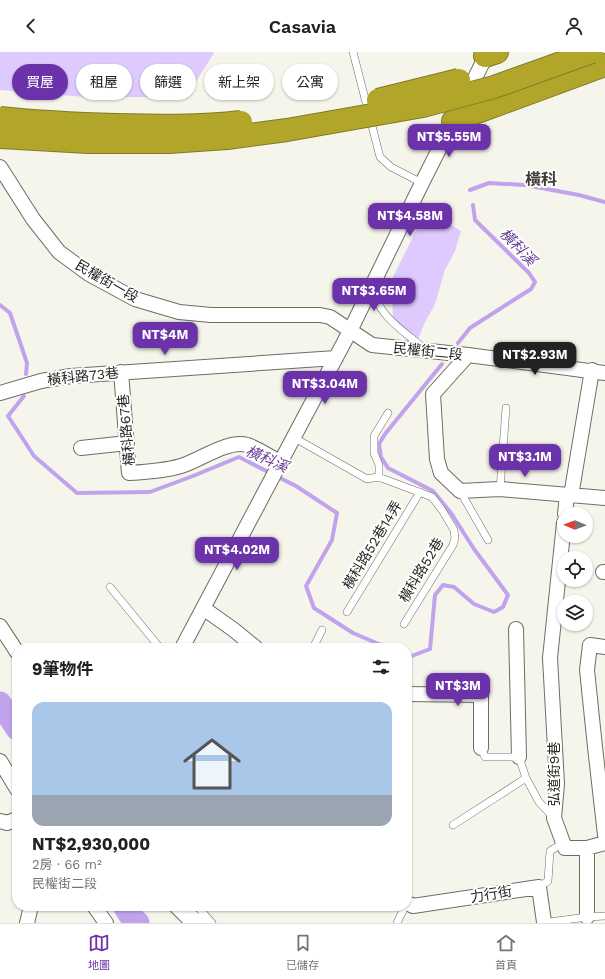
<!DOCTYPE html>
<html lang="zh-TW">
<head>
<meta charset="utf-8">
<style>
	body { margin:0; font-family:"Work Sans","Noto Sans TC",sans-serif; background:#f2f2f2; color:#202124; height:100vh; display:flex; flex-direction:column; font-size:15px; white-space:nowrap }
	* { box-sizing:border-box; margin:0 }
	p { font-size:13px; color:#757577 }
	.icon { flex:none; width:22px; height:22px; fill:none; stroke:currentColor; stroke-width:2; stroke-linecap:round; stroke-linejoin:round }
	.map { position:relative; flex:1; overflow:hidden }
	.sheet { position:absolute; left:12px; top:591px; width:400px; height:268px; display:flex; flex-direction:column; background:#fff; border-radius:16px; box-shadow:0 1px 3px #0004 }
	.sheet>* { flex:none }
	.hud { position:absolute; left:12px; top:12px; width:400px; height:36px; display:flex; gap:8px }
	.needle { width:26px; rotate:271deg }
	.buttons { position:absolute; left:557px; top:455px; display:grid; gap:8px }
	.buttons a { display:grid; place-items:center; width:36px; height:36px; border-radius:50%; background:#fff; box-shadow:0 1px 3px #0004; font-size:20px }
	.price { position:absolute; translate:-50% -34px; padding:0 9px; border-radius:8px; background:#6c32a9; color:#fff; font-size:13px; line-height:26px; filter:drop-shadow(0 1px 2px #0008) }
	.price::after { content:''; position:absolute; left:50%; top:24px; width:12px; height:9px; margin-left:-6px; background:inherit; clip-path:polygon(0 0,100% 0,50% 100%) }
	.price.on { background:#222; color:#fff }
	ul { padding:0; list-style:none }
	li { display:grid; align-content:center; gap:8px; height:212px; padding:0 20px }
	li span { display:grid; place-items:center; height:124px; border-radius:12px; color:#555 }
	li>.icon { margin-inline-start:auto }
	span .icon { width:72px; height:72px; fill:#fffc; stroke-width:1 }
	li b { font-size:17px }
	h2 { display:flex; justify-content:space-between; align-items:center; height:48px; padding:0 20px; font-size:17px }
	.pill { padding:0 14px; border-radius:18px; background:#fff; box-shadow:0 1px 3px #0004; font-size:14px; line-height:36px }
	.pill.on { background:#6c32a9; color:#fff }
	header { display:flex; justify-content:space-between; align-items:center; height:52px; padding:0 20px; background:#fff; font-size:18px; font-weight:600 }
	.tab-bar { display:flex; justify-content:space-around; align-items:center; height:56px; border-top:1px solid #e0e0e0; background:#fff; font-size:11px; color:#757577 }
	.tab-bar a { display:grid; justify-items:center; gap:2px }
	.tab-bar .on { color:#6c32a9 }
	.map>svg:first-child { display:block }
</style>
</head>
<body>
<header><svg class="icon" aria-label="back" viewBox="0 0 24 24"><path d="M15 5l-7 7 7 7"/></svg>Casavia<svg class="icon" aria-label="person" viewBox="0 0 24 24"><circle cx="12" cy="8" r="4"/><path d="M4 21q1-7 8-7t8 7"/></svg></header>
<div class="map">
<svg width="605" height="871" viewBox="0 0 605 871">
	<rect width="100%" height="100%" fill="#f6f5eb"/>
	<path fill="#decaff" d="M 0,0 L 212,0 L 214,1 L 186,45 L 85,45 L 0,38 Z
		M 427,157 L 461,179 L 455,199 L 445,218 L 435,252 L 424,272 L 418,288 L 395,269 L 393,265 L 391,232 L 394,223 Z"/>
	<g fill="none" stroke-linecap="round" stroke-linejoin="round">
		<path stroke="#c1a3ed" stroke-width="4" d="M 470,138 L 489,131 L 525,133 L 579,143 L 605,150
			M 0,253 L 10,261 L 27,311 L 26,322
			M 458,291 L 470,276 L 531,237 L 535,230 L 529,221 L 475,168 L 473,153
			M 24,344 L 8,364 L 34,404 L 77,441 L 150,440 L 193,424 L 239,405 L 296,434 L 337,461 L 332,488 L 306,534 L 314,556 L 353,581 L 388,596
			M 407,604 L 409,605 L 430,597 L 435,543 L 443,533 L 454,535 L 474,552 L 494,560 L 503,555 L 508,543 L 474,497 L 451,461 L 433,439 L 388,416 L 381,405 L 379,392 L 385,382 L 442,312"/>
		<path stroke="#c1a3ed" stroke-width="23" d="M 0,651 L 17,677
			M 124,854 L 129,862 L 138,871"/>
		<g stroke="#6e6d65" stroke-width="8">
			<path id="lane" d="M 353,0 L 380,105 L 391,115 L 422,131
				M 374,234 C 374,262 405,280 425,297
				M 293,385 L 367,427 L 377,425 L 384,427 L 432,445 L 442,458 L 454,478 L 455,486 L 453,493 L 404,572
				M 379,426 L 379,413 L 374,401 L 374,384 L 388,361
				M 500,437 L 506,356
				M 460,439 L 488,488
				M 110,535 L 160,596
				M 347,560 L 420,440
				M 313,596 L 322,578
				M 481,696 L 485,705 L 519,705 L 526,726 L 539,750 L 554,766
				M 453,773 L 526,726
				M 539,835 L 548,829 L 550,799 L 563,791
				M 197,854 L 212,871
				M 191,860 L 205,871
				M 397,871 L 405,854
				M 542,871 L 587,865 L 605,864"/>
		</g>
		<g stroke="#6e6d65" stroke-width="16">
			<path id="street" d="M 0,115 L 33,167 L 59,200 L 89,222 L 135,247 L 179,260 L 211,263 L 320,263 L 330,265 L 372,293 L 468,303 L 605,321
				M 468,303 L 433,342 L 437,407 L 441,421 L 460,439 L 500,437 L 605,446
				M 121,320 L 129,421 C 146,420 164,419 181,414 C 198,409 229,387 247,393 C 257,396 270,405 280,410
				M 0,341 L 41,329 L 71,324 L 336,306
				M 81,396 L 127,391
				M 571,444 L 592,318
				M 565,462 L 567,443
				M 564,471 L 550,606 L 557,732 L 554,766 L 565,796 L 587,796 L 605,791
				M 603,520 L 605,520
				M 203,556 L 234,578 L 256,596
				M 0,574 L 17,600
				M 516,577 L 519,705
				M 605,595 L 590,593 L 587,618 L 595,695 L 605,783
				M 182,596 L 350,279 L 422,131 L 488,0
				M 407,642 L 481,643 L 481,696
				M 0,709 L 17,737
				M 0,769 L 7,771 L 17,767
				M 587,796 L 587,865
				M 407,851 L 413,854 L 539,835 L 544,870
				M 94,854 L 106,871
				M 176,854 L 193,871
				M 27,871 L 31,854"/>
		</g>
		<g stroke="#817a28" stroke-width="24">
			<path id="highway" d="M 485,4 L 497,0
				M 453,69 L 605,13"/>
		</g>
		<use href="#lane" stroke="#fff" stroke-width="7"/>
		<use href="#street" stroke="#fff" stroke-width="14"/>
		<use href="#highway" stroke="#b1a62a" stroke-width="22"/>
		<g stroke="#817a28" stroke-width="24" stroke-linecap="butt">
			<path id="highway-bridge" d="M 378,48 L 459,28
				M 0,66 C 38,70 77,72 116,73 C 157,74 200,75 241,70
				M 0,85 L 88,90 L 169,90 L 227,86 L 287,78 L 423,54 L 494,35 L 592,0"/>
		</g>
		<use href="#highway-bridge" stroke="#b1a62a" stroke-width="22"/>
	</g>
	<g text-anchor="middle" stroke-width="4" stroke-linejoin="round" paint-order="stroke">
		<g font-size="14" fill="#272723" stroke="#fff">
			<text transform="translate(107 229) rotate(30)" y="5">民權街一段</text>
			<text transform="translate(428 299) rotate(6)" y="5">民權街二段</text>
			<text transform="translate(83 324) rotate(-6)" y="5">橫科路73巷</text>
			<text transform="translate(126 378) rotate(-95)" y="5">橫科路67巷</text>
			<text transform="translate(372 493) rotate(-59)" y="5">橫科路52巷14弄</text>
			<text transform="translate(421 518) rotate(-59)" y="5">橫科路52巷</text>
			<text transform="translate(554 722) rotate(-90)" y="5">弘道街9巷</text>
			<text transform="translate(491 842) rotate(-9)" y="5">力行街</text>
		</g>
		<g font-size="15" font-style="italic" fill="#653e94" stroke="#fff">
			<text transform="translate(518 195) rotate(46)" y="5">橫科溪</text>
			<text transform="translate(267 407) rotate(24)" y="5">橫科溪</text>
		</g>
		<g font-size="16" font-weight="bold" fill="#3d3c35" stroke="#fff">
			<text x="541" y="133">橫科</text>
		</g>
	</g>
</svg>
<div class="buttons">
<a><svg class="needle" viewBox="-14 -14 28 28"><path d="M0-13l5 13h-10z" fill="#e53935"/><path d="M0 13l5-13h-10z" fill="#757577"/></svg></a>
<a><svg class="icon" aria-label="locate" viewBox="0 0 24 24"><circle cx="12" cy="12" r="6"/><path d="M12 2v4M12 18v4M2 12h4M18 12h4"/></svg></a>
<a><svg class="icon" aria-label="layers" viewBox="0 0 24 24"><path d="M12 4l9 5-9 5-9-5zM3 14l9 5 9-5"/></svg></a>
</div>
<b class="price" style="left:449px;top:106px">NT$5.55M</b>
<b class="price" style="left:410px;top:185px">NT$4.58M</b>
<b class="price" style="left:374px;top:260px">NT$3.65M</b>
<b class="price" style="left:165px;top:304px">NT$4M</b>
<b class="price on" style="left:535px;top:324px">NT$2.93M</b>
<b class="price" style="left:325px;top:353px">NT$3.04M</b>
<b class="price" style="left:525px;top:426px">NT$3.1M</b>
<b class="price" style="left:237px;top:519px">NT$4.02M</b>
<b class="price" style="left:458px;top:655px">NT$3M</b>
<div class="hud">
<a class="pill on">買屋</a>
<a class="pill">租屋</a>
<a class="pill">篩選</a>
<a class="pill">新上架</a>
<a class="pill">公寓</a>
</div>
<section class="sheet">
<h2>9筆物件<svg class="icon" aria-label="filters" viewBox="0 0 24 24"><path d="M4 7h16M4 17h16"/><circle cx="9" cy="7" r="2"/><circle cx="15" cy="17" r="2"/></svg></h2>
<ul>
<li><span style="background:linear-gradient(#a9c7e8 75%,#9aa5b1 0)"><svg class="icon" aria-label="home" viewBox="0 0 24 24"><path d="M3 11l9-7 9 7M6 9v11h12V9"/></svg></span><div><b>NT$2,930,000</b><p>2房 · 66 m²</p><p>民權街二段</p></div></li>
</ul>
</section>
</div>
<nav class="tab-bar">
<a class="on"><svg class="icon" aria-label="map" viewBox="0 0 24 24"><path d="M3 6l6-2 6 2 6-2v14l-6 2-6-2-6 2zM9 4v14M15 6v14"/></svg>地圖</a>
<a><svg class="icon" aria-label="saved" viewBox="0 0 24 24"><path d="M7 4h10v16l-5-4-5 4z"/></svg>已儲存</a>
<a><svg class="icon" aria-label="home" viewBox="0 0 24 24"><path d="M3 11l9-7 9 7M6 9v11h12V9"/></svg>首頁</a>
</nav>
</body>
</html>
